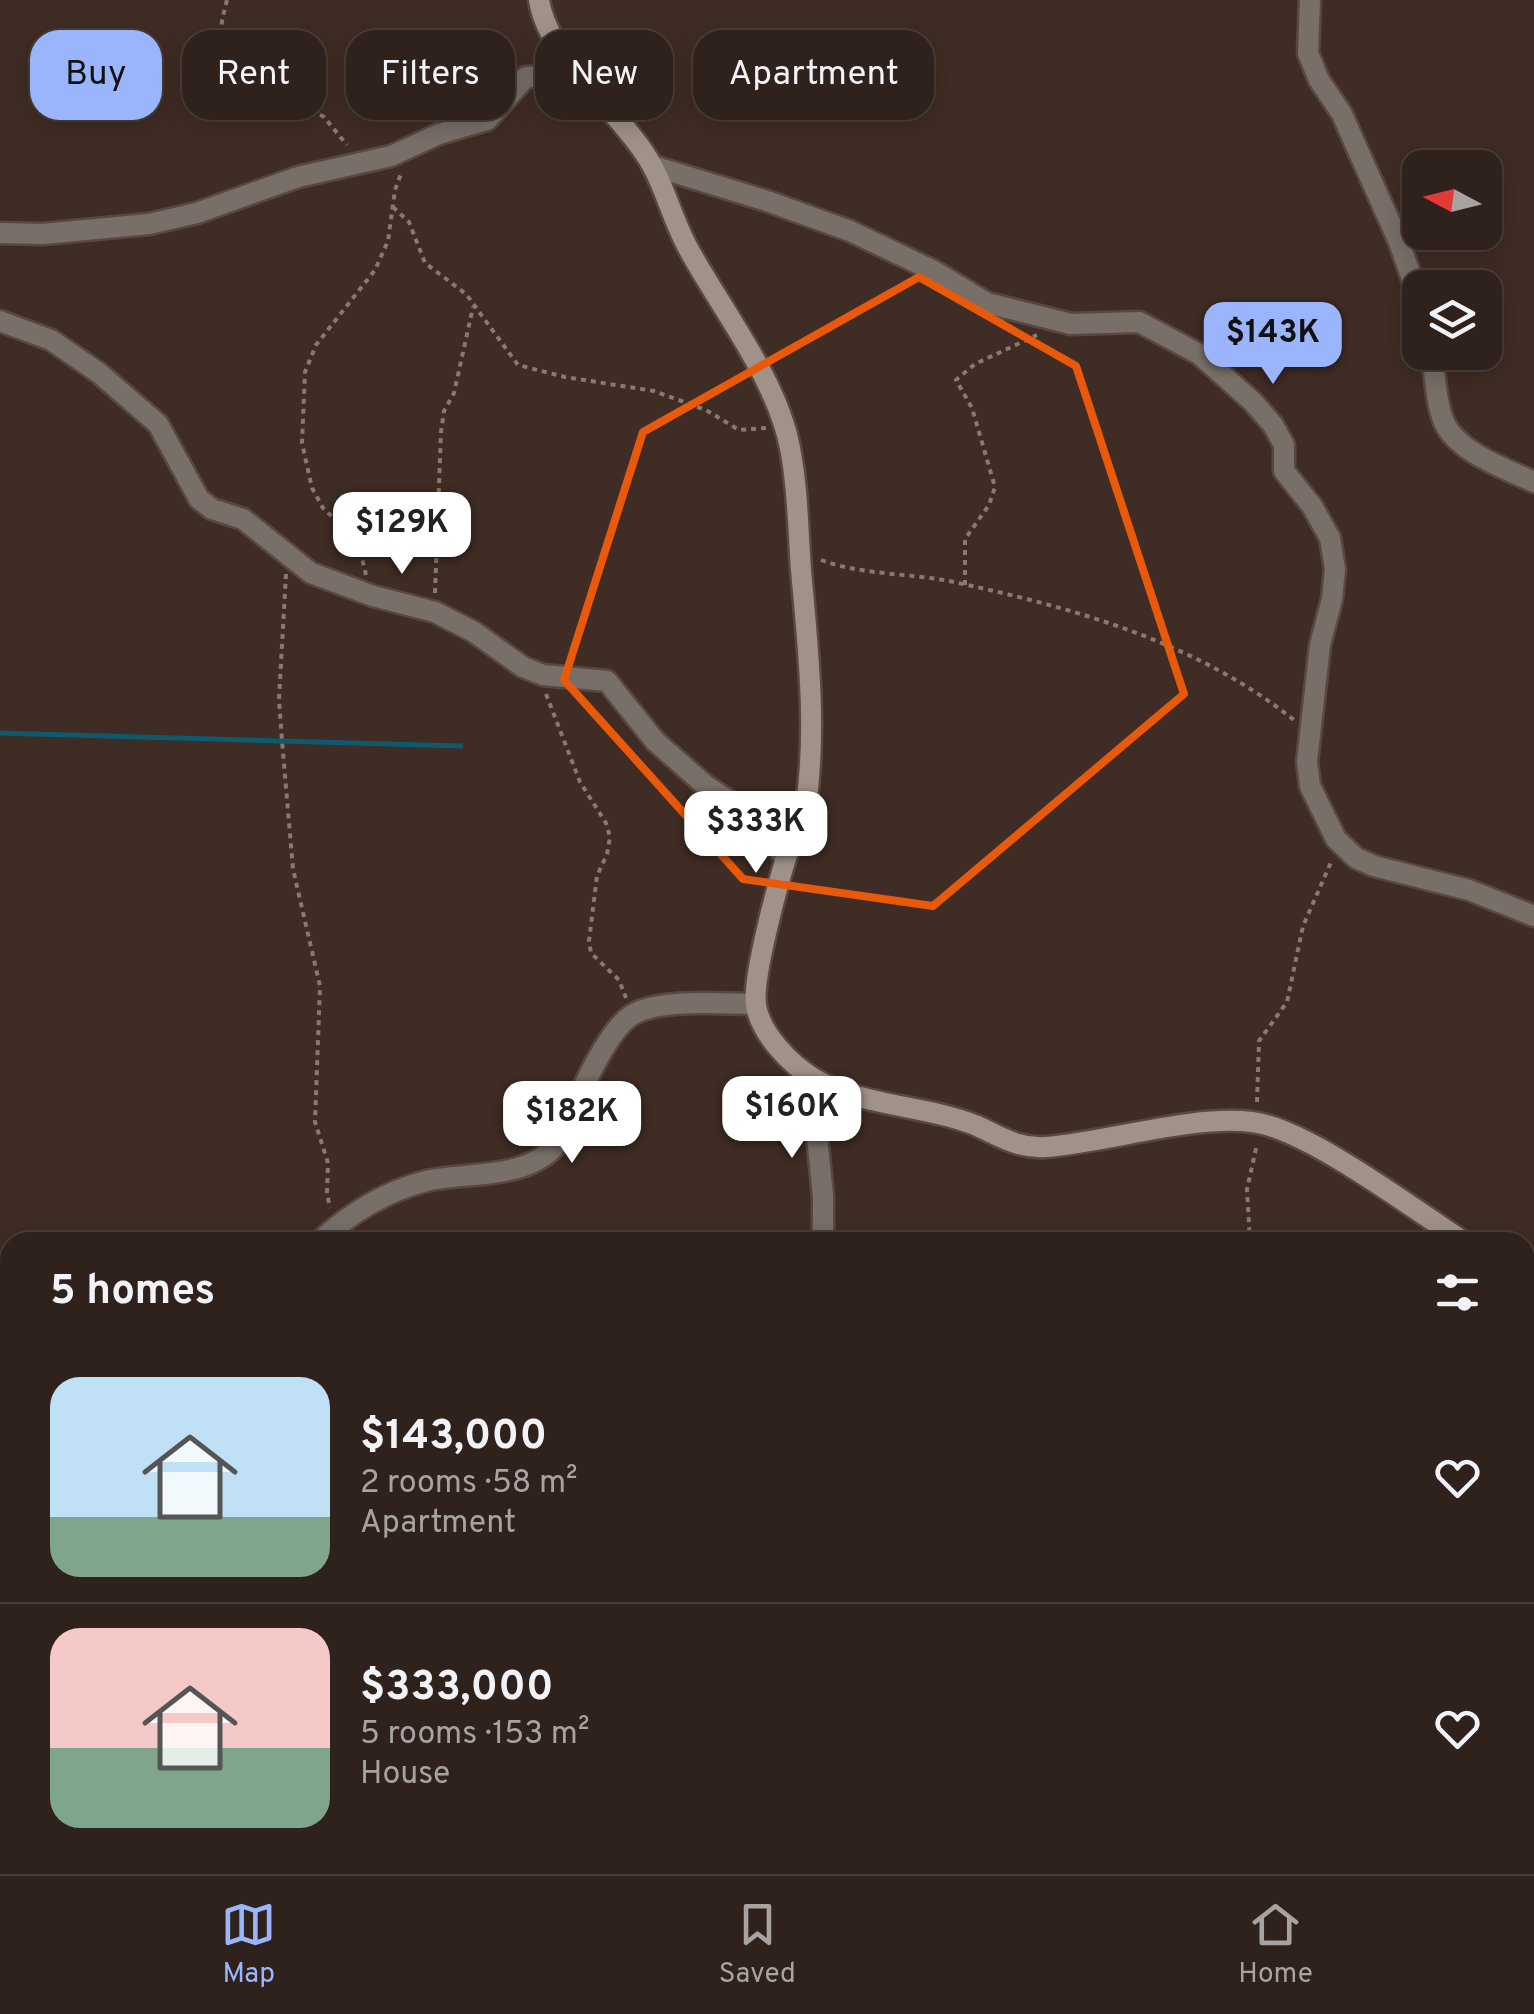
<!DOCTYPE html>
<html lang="en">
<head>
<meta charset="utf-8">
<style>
	body { margin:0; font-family:Overpass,sans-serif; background:#3b2e28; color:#f1f3f6; height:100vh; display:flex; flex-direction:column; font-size:38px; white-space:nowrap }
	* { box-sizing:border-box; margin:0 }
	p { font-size:32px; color:#a7a3a3 }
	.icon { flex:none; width:55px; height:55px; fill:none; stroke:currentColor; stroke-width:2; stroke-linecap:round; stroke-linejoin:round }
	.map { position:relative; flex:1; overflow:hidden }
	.sheet { position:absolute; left:0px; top:1232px; width:1535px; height:642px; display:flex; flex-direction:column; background:#2f211b; border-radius:30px 30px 0 0; box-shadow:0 5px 25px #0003,0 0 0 2px #4a3e3a }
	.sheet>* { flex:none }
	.top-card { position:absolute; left:30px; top:30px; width:1000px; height:90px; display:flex; gap:20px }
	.needle { width:65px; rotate:277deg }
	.tools { position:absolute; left:1402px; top:150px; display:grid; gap:20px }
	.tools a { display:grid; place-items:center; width:100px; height:100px; border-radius:20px; background:#2f211b; box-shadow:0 5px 25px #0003,0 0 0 2px #4a3e3a; font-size:50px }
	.price { position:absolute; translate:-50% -85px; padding:0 22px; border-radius:20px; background:#fff; color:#222; font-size:32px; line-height:65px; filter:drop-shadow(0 2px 5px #0008) }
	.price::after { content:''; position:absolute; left:50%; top:60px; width:30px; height:22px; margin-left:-15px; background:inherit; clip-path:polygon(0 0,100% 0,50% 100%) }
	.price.active { background:#9bb5fd; color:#111 }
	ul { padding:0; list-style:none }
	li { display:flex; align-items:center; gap:30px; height:250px; padding:0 50px }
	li+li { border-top:2px solid #4a3e3a }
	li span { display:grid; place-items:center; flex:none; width:280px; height:200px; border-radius:30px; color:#555 }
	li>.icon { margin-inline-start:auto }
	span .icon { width:120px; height:120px; fill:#fffc; stroke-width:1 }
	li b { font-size:42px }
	h2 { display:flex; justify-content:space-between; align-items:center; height:120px; padding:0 50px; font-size:42px }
	.pill { padding:0 35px; border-radius:30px; background:#2f211b; box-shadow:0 5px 25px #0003,0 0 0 2px #4a3e3a; font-size:35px; line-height:90px }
	.pill.active { background:#9bb5fd; color:#111 }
	.tabs { display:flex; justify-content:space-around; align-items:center; height:140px; border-top:2px solid #4a3e3a; background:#2f211b; font-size:28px; color:#a7a3a3 }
	.tabs a { display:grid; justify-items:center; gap:5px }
	.tabs .active { color:#9bb5fd }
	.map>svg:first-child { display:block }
</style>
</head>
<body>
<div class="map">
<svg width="1534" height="1874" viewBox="0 0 1534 1874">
	<rect width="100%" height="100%" fill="#3f2c24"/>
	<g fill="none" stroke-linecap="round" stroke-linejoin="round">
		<path stroke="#0d5a6d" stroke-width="5" d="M 0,733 L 461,746"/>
		<g stroke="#5a4840" stroke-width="25">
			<path id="street" d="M 1310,0 L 1308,53 L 1319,80 L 1342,114 L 1356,146 L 1399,242 L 1420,302
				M 653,166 L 767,201 L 850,231 L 934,271 L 987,303 L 1071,324 L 1139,322 L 1199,354 L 1253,402 L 1273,425 L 1284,445 L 1284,471 L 1312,506 L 1330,538 L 1335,569 L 1332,599 L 1320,645 L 1307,762 L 1310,786 L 1336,839 L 1356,858 L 1374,866 L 1469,890 L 1534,916
				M 0,233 L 43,234 L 149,224 L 197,213 L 298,177 L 391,156 L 439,134 L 487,120 L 526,77 L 559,76 L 585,82
				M 0,321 L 51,340 L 99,373 L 158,424 L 199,499 L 212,509 L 243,519 L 311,573 L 373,596 L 435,612 L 474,632 L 523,667 L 543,675 L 607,681 L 655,741 L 705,785 L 737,806 L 761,828 L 786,859
				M 1431,352 C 1436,375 1435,401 1444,422 C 1457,452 1506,469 1534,482
				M 811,1077 L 823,1196 L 823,1242
				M 319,1242 C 350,1213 384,1192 426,1181 C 469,1171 527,1181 558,1143 C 573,1111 603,1033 632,1015 C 659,998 723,1004 756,1004
				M 0,1438 L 10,1435
				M 1525,1456 L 1534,1454
				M 0,1521 L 10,1524
				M 1525,1688 L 1534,1690
				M 520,1874 L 522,1865"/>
		</g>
		<g stroke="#5a4840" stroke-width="25">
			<path id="secondary" d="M 539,0 C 548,57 614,106 645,154 C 664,182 671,217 688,248 C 721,309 777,379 790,448 C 798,488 798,530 801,570 C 808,647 817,728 806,805 C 803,824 792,841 786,858 C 777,887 752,979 756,1005 C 760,1033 790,1064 813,1078 C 858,1106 925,1105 975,1125 C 1000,1136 1018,1149 1046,1147 C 1109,1142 1191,1115 1252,1122 C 1306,1128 1415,1210 1464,1242
				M 1525,1289 L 1534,1296"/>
		</g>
		<path stroke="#897971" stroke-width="4" stroke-dasharray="5 5" stroke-linecap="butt" d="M 227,0 C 221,24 215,44 231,65 L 324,117 L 347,145
			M 393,207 L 409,222 L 425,263 L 466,294 L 518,365 L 565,377 L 654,391 L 706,410 L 739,430 L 766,428
			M 821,560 C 861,575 908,573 949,581 C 1071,607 1195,641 1294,720
			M 286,574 L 279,699 L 282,741 L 293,869 L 320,986 L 315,1122 L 328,1163 L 327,1193 L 330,1208
			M 366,575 L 362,558 L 350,534 L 323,508 L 312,488 L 302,443 L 305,372 L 316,345 L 375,270 L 388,241 L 395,190 L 402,171
			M 965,585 L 965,539 L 989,505 L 995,487 L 972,408 L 956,380 L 975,364 L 1037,335
			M 435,593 L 441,432 L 444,411 L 454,393 L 473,307
			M 546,694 L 580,782 L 606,823 L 610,837 L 607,854 L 597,876 L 589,941 L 591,953 L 619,980 L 626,998
			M 1257,1102 L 1259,1041 L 1287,1002 L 1303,926 L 1332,860
			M 1250,1242 L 1247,1189 L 1257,1144
			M 0,1400 L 10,1416
			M 0,1728 L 10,1732
			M 361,1865 L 365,1874
			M 132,1874 L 140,1865
			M 847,1874 L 851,1865
			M 1146,1874 L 1147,1865
			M 1419,1874 L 1421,1865"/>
		<use href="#street" stroke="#786f69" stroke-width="20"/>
		<use href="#secondary" stroke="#a09288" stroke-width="20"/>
	</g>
	<path fill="none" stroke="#e8590c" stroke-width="8" stroke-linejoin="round" d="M 919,277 L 1076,366 L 1184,694 L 933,906 L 743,879 L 564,680 L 643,432 Z"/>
</svg>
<div class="tools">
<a><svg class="needle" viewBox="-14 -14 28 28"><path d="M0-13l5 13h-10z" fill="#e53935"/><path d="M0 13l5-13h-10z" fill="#a7a3a3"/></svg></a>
<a><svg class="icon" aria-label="layers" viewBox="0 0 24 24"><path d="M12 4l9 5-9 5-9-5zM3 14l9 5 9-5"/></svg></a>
</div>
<b class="price active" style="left:1273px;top:387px">$143K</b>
<b class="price" style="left:402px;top:577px">$129K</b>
<b class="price" style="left:756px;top:876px">$333K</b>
<b class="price" style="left:792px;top:1161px">$160K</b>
<b class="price" style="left:572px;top:1166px">$182K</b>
<div class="top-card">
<a class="pill active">Buy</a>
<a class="pill">Rent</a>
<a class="pill">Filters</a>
<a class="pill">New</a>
<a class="pill">Apartment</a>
</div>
<section class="sheet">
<h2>5 homes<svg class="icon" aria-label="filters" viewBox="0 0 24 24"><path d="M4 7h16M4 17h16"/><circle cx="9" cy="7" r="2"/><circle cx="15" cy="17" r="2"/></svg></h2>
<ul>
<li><span style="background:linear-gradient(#bfe0f5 70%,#7fa58c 0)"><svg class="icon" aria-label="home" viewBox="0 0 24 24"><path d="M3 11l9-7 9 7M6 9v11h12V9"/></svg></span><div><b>$143,000</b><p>2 rooms · 58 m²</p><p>Apartment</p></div><svg class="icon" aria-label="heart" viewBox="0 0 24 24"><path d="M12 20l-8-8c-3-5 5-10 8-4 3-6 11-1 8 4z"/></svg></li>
<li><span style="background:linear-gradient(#f6c9c9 60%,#7fa58c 0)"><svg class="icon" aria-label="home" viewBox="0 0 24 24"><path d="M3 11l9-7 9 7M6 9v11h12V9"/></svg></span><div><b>$333,000</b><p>5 rooms · 153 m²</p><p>House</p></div><svg class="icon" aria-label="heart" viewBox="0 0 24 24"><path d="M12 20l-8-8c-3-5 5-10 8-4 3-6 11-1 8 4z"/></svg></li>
</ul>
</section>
</div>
<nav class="tabs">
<a class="active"><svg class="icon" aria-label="map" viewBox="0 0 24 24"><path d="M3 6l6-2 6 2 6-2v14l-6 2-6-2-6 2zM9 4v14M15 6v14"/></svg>Map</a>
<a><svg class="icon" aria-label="saved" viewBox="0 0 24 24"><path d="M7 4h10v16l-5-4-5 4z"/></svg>Saved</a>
<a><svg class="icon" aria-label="home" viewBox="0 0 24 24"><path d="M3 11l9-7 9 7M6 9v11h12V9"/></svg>Home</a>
</nav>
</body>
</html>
